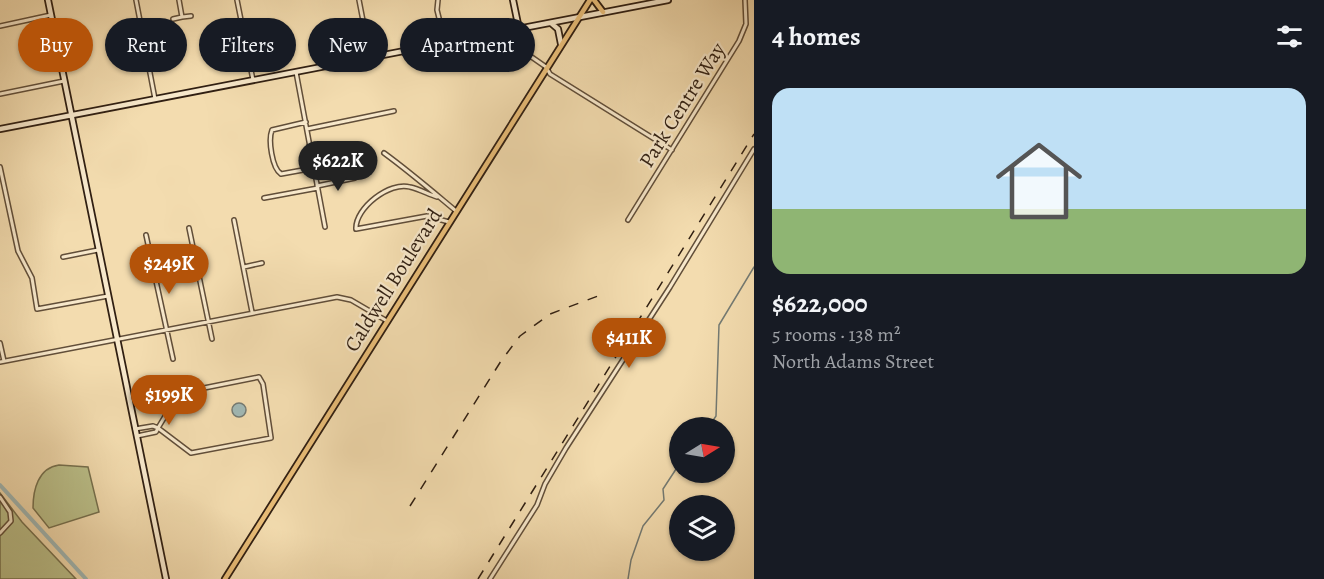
<!DOCTYPE html>
<html lang="en">
<head>
<meta charset="utf-8">
<style>
	body { margin:0; font-family:Alegreya,serif; background:#242831; color:#f1f3f6; height:100vh; display:flex; flex-direction:column; font-size:22px; white-space:nowrap }
	* { box-sizing:border-box; margin:0 }
	p { font-size:20px; color:#9ea1a6 }
	.icon { flex:none; width:33px; height:33px; fill:none; stroke:currentColor; stroke-width:2; stroke-linecap:round; stroke-linejoin:round }
	.map { position:relative; flex:1; overflow:hidden }
	.panel { display:flex; flex-direction:column; background:#171b24; width:570px }
	.panel>* { flex:none }
	.top-card { position:absolute; left:18px; top:18px; width:570px; height:54px; display:flex; gap:12px }
	.needle { width:39px; rotate:79deg }
	.fabs { position:absolute; left:669px; top:417px; display:grid; gap:12px }
	.fabs a { display:grid; place-items:center; width:66px; height:66px; border-radius:50%; background:#171b24; box-shadow:0 2px 4px #0004; font-size:30px }
	.price { position:absolute; translate:-50% -51px; padding:0 14px; border-radius:21px; background:#b45309; color:#fff; font-size:20px; line-height:39px; filter:drop-shadow(0 2px 3px #0008) }
	.price::after { content:''; position:absolute; left:50%; top:36px; width:18px; height:14px; margin-left:-9px; background:inherit; clip-path:polygon(0 0,100% 0,50% 100%) }
	.price.active { background:#222; color:#fff }
	ul { padding:0; list-style:none }
	li { display:grid; align-content:center; gap:12px; height:318px; padding:0 18px }
	li+li { border-top:2px solid #363941 }
	li span { display:grid; place-items:center; height:186px; border-radius:18px; color:#555 }
	li>.icon { margin-inline-start:auto }
	span .icon { width:108px; height:108px; fill:#fffc; stroke-width:1 }
	li b { font-size:26px }
	h2 { display:flex; justify-content:space-between; align-items:center; height:72px; padding:0 18px; font-size:26px }
	.pill { padding:0 21px; border-radius:27px; background:#171b24; box-shadow:0 2px 4px #0004; font-size:21px; line-height:54px }
	.pill.active { background:#b45309; color:#fff }
	main { display:flex; flex:1; min-height:0 }
	.map>svg:first-child { display:block }
</style>
</head>
<body>
<main>
<div class="map">
<svg width="754" height="579" viewBox="0 0 754 579">
	<rect width="100%" height="100%" fill="#f3dcaf"/>
	<filter id="stains"><feTurbulence type="fractalNoise" baseFrequency=".00333" numOctaves="4"/><feColorMatrix values="0 0 0 0 .2 0 0 0 0 .09 0 0 0 0 .02 0 0 0 .5 -.17"/></filter>
	<radialGradient id="worn" r=".72"><stop offset=".6" stop-color="#630" stop-opacity="0"/><stop offset="1" stop-color="#630" stop-opacity=".3"/></radialGradient>
	<path fill="#bbc08a" stroke="#76704e" stroke-width="1.5" d="M 59,465 L 88,467 L 99,512 L 49,528 L 33,508 C 33,490 38,468 59,465 Z
		M 0,493 L 22,522 L 76,579 L 0,579 Z"/>
	<path fill="#a1b9b6" stroke="#747b74" stroke-width="1.5" d="M232 410a7 7 0 1 1 14 0a7 7 0 1 1-14 0Z"/>
	<g fill="none" stroke-linecap="round" stroke-linejoin="round">
		<path stroke="#747b74" stroke-width="1.5" d="M 708,428 L 716,416 L 719,325 L 754,267
			M 628,579 L 631,560 L 643,526 L 664,500 L 663,489 L 680,463"/>
		<path stroke="#a1b9b6" stroke-width="4" d="M 0,485 L 86,579"/>
		<g stroke="#614e39" stroke-width="6">
			<path id="street" d="M 136,0 L 155,99
				M 237,0 L 253,80
				M 359,0 L 370,57
				M 438,0 L 437,10 L 445,42
				M 182,17 L 191,16
				M 173,19 L 182,17 L 179,0
				M 0,26 L 51,15
				M 520,37 L 523,51 L 546,67 L 550,74 L 672,150
				M 296,72 L 325,227
				M 0,94 L 64,81
				M 306,122 L 272,130 C 268,140 272,168 281,174 L 314,168
				M 307,129 L 394,111
				M 384,153 C 410,172 432,191 456,211
				M 0,167 L 18,251 L 32,278 L 37,309 L 108,296
				M 317,186 L 355,178
				M 437,197 C 428,194 419,189 410,187 C 390,181 355,208 356,229 L 427,216 L 449,222
				M 264,198 L 318,188
				M 234,220 L 252,312
				M 628,220 L 739,41 L 746,24 L 745,0
				M 189,228 L 212,339
				M 146,235 L 173,359
				M 63,257 L 98,250
				M 244,267 L 262,263
				M 0,343 L 4,361
				M 0,362 L 337,297 L 351,300 L 387,321
				M 259,377 L 263,384 L 271,438 L 191,453 L 158,428 L 179,393 Z
				M 135,429 L 153,426 L 158,428 L 156,432 L 137,436
				M 0,497 L 10,512 L 11,521 L 0,533
				M 490,579 L 537,505 L 545,484 L 566,448 L 670,287 L 754,149"/>
		</g>
		<g stroke="#301f12" stroke-width="8">
			<path id="secondary" d="M 48,0 L 166,579
				M 513,0 L 519,29
				M 551,23 L 558,29 L 561,44
				M 0,129 L 668,0"/>
		</g>
		<g stroke="#301f12" stroke-width="8">
			<path id="primary" d="M 594,0 L 603,12
				M 225,579 L 590,0"/>
		</g>
		<use href="#street" stroke="#f7e8cb" stroke-width="3"/>
		<use href="#secondary" stroke="#f7e8cb" stroke-width="4.5"/>
		<use href="#primary" stroke="#eabe78" stroke-width="4.5"/>
		<path stroke="#301f12" stroke-width="1.5" stroke-dasharray="10 10" stroke-linecap="butt" d="M 410,506 L 501,361 L 520,336 L 550,314 L 598,296
			M 478,579 L 754,134"/>
	</g>
	<g text-anchor="middle" stroke-width="4.5" stroke-linejoin="round" paint-order="stroke">
		<g font-size="21" fill="#301f12" stroke="#f7e8cb">
			<text transform="translate(682 105) rotate(-58)" y="7">Park Centre Way</text>
			<text transform="translate(393 280) rotate(-58)" y="7">Caldwell Boulevard</text>
		</g>
	</g>
	<rect width="100%" height="100%" filter="url(#stains)"/>
	<rect width="100%" height="100%" fill="url(#worn)"/>
</svg>
<div class="fabs">
<a><svg class="needle" viewBox="-14 -14 28 28"><path d="M0-13l5 13h-10z" fill="#e53935"/><path d="M0 13l5-13h-10z" fill="#9ea1a6"/></svg></a>
<a><svg class="icon" aria-label="layers" viewBox="0 0 24 24"><path d="M12 4l9 5-9 5-9-5zM3 14l9 5 9-5"/></svg></a>
</div>
<b class="price active" style="left:338px;top:192px">$622K</b>
<b class="price" style="left:169px;top:295px">$249K</b>
<b class="price" style="left:629px;top:369px">$411K</b>
<b class="price" style="left:169px;top:426px">$199K</b>
<div class="top-card">
<a class="pill active">Buy</a>
<a class="pill">Rent</a>
<a class="pill">Filters</a>
<a class="pill">New</a>
<a class="pill">Apartment</a>
</div>
</div>
<section class="panel">
<h2>4 homes<svg class="icon" aria-label="filters" viewBox="0 0 24 24"><path d="M4 7h16M4 17h16"/><circle cx="9" cy="7" r="2"/><circle cx="15" cy="17" r="2"/></svg></h2>
<ul>
<li><span style="background:linear-gradient(#bfe0f5 65%,#8fb573 0)"><svg class="icon" aria-label="home" viewBox="0 0 24 24"><path d="M3 11l9-7 9 7M6 9v11h12V9"/></svg></span><div><b>$622,000</b><p>5 rooms · 138 m²</p><p>North Adams Street</p></div></li>
</ul>
</section>
</main>
</body>
</html>
